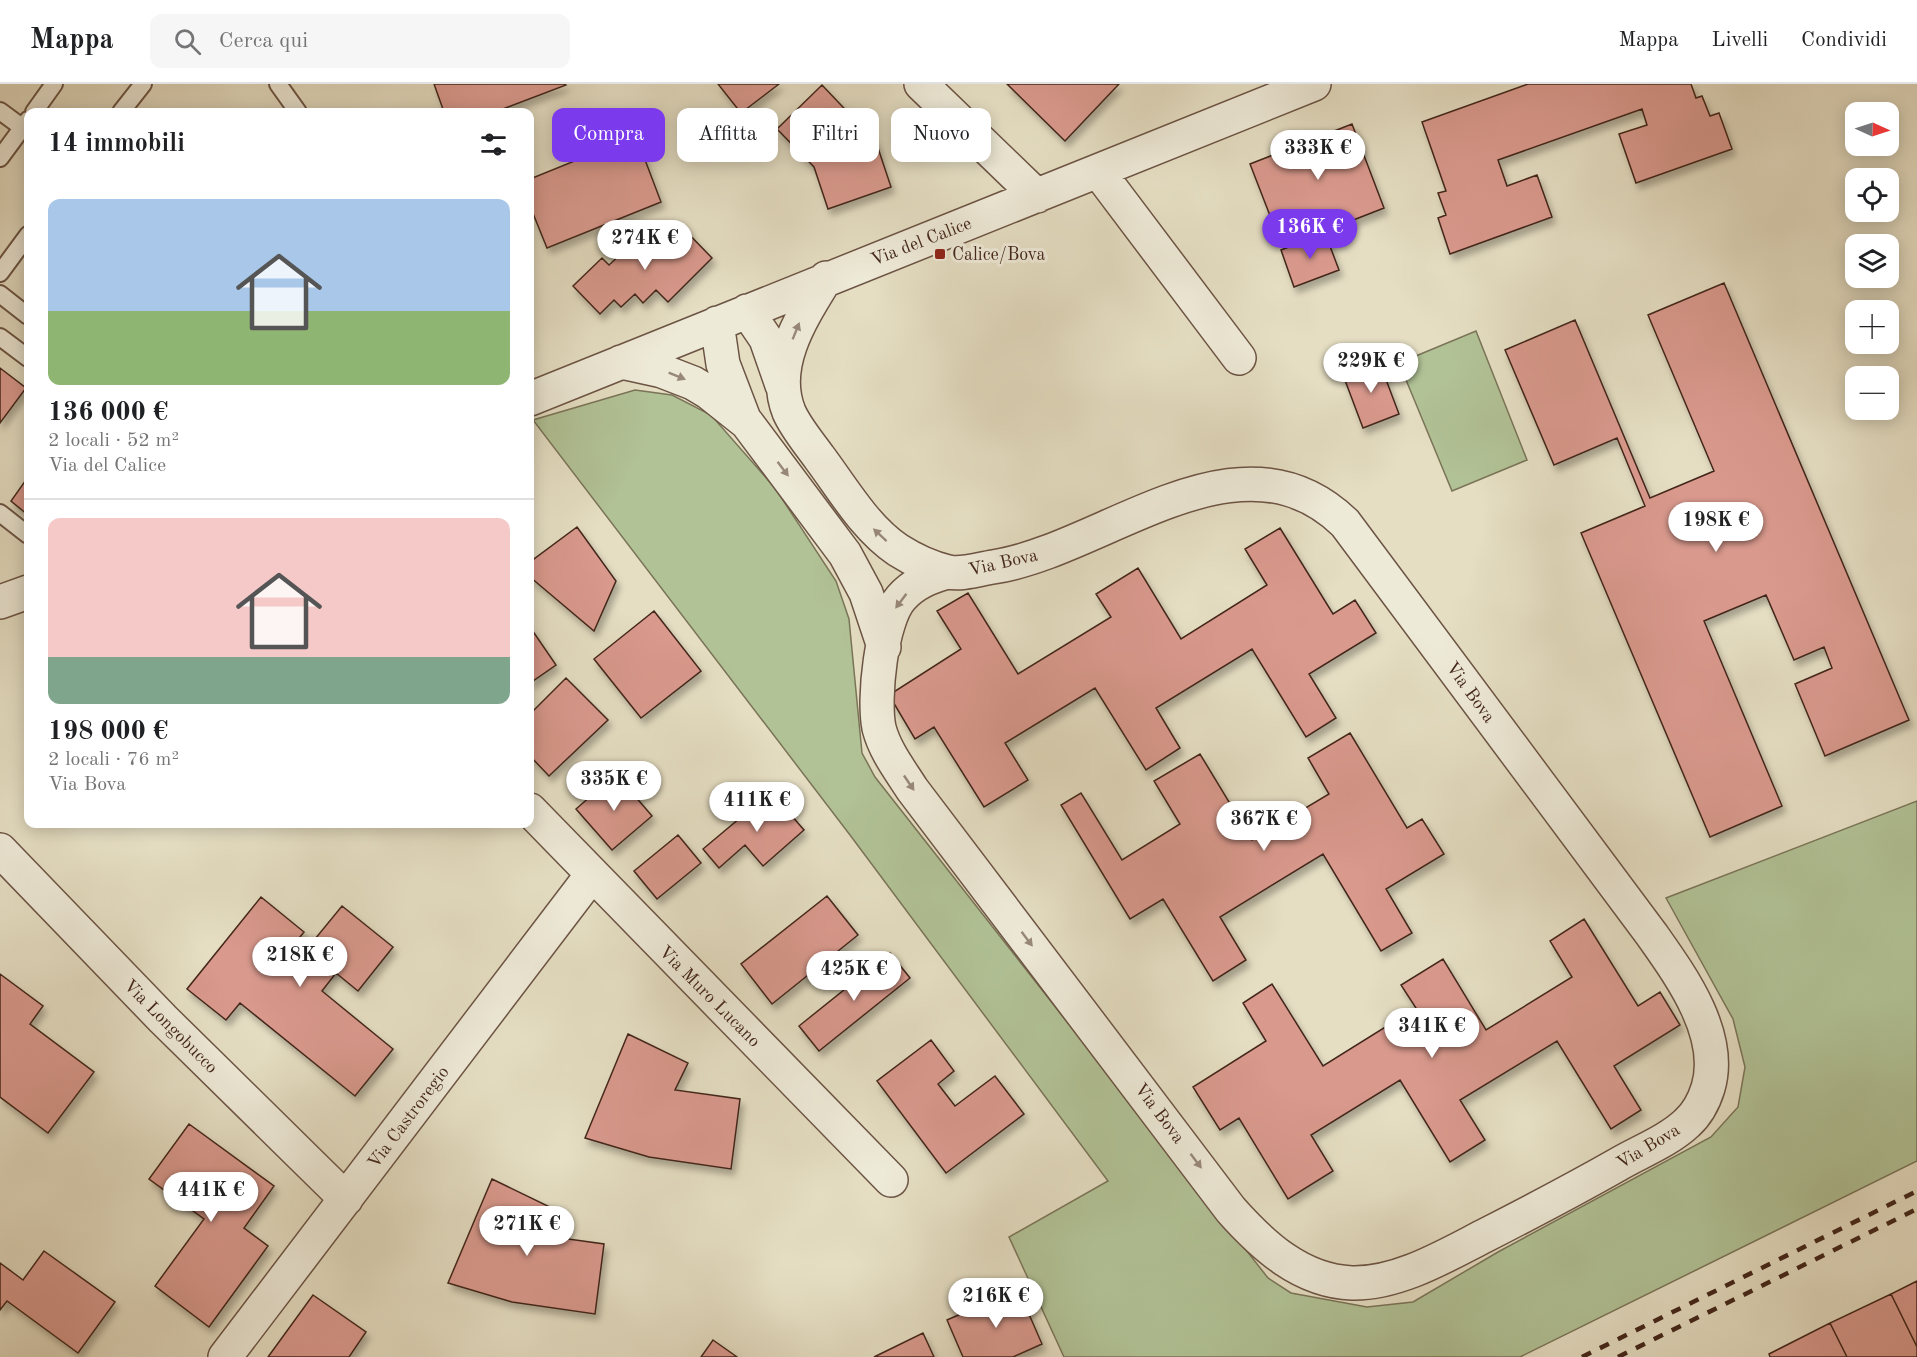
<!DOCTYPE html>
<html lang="it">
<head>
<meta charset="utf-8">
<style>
	body { margin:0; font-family:"Old Standard TT",serif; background:#f6f6f6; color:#202124; height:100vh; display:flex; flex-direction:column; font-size:22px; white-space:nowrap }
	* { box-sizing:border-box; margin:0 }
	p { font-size:20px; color:#757577 }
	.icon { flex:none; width:33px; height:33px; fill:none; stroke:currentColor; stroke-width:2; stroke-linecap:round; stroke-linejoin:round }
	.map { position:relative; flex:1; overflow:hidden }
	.panel { position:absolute; left:24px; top:24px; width:510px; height:720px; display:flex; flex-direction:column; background:#fff; border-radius:12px; box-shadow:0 3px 15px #0003 }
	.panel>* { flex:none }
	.guide { position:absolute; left:552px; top:24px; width:570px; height:54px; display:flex; gap:12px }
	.needle { width:39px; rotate:93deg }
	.fabs { position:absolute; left:1845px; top:18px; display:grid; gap:12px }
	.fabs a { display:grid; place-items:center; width:54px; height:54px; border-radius:12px; background:#fff; box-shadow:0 3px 15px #0003; font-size:30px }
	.price { position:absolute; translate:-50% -51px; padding:0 14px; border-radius:21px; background:#fff; color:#222; font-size:20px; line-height:39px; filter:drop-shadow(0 2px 3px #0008) }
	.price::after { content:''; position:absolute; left:50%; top:36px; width:18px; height:14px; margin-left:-9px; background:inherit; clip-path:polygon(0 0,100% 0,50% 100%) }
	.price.active { background:#7c3aed; color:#fff }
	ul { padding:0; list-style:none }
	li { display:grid; align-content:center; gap:12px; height:318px; padding:0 24px }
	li+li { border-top:2px solid #e0e0e0 }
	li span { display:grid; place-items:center; height:186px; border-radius:12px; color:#555 }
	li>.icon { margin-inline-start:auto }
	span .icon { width:108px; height:108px; fill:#fffc; stroke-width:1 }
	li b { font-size:26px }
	h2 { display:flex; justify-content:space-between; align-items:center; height:72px; padding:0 24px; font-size:26px }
	.chip { padding:0 21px; border-radius:12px; background:#fff; box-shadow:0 3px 15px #0003; font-size:21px; line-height:54px }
	.chip.active { background:#7c3aed; color:#fff }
	header { display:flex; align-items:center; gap:36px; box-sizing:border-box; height:84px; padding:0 30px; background:#fff; border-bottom:2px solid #e0e0e0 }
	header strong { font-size:28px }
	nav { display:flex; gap:33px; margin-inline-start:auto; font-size:21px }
	.search { width:420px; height:54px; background:#f6f6f6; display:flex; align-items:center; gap:15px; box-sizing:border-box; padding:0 21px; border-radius:12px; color:#757577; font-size:22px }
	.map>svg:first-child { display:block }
</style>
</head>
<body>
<header>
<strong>Mappa</strong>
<div class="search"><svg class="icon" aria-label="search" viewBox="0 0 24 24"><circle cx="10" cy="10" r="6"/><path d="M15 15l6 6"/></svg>Cerca qui</div>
<nav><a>Mappa</a><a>Livelli</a><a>Condividi</a></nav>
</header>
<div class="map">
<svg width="1917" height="1273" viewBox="0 0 1917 1273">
	<defs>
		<filter id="shadow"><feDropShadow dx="3.5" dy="6" stdDeviation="3" flood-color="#0004"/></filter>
	</defs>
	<rect width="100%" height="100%" fill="#e5dec3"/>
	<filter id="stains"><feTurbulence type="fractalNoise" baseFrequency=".00333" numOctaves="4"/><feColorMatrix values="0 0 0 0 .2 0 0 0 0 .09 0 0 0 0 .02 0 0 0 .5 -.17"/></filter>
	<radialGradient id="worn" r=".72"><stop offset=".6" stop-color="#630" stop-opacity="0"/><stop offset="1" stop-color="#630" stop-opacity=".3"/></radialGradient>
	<path fill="#b1c296" stroke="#7a7458" stroke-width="1.5" d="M 1476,247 L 1527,376 L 1452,407 L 1399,279 Z
		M 635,306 L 672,311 L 711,331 L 775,404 L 836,497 L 849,535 L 862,669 L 875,693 L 1268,1194 L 1291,1209 L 1367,1223 L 1413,1218 L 1498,1168 L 1711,1053 L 1738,1023 L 1745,983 L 1733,935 L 1666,814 L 1917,717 L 1917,1077 L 1520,1273 L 1064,1273 L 1009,1153 L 1108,1097 L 850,751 L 533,336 Z"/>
	<path fill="#d9998d" stroke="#43261a" stroke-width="1.5" filter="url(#shadow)" d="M 434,0 L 565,0 L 566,1 L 495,28 L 444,28 Z
		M 718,0 L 779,0 L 741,29 Z
		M 1007,0 L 1119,0 L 1065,57 Z
		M 1528,0 L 1691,0 L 1696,14 L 1702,12 L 1710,32 L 1719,29 L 1732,65 L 1636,99 L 1619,50 L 1647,41 L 1642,25 L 1498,76 L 1507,102 L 1537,91 L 1552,133 L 1450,170 L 1438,134 L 1446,131 L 1438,109 L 1446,107 L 1422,38 Z
		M 822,1 L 876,58 L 891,103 L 828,125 L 814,83 L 777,45 Z
		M 1352,40 L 1384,124 L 1338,142 L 1332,126 L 1276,147 L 1250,80 Z
		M 636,52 L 661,118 L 547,164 L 530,122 L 530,95 Z
		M 677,138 L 712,174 L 668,218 L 656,206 L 643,219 L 635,210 L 621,223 L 614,216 L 600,230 L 573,202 L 602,174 L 609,181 L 623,168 L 629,174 L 645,159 L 650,164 Z
		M 1325,149 L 1339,186 L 1294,203 L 1281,166 Z
		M 1724,199 L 1909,636 L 1825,672 L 1795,600 L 1832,584 L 1824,563 L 1794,576 L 1766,511 L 1704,537 L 1782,722 L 1710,753 L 1581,449 L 1645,422 L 1617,354 L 1554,381 L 1505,266 L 1575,236 L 1650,414 L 1714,387 L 1648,231 Z
		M 1379,277 L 1399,330 L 1363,344 L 1343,291 Z
		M 0,284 L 26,304 L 0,339 Z
		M 28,393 L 28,431 L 11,417 Z
		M 577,443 L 616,497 L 594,547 L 530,493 L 530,478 Z
		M 1280,444 L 1333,530 L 1355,516 L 1376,549 L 1309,590 L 1336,634 L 1306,653 L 1252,565 L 1156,624 L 1180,664 L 1146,686 L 1095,604 L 1005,659 L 1028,696 L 984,723 L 934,643 L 915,655 L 889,611 L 961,565 L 937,527 L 968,509 L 1018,590 L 1111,533 L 1096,510 L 1138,484 L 1181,555 L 1267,501 L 1245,465 Z
		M 654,527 L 701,587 L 641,634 L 594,575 Z
		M 530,543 L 556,581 L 530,599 Z
		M 566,594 L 608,636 L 549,692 L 530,672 L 530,630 Z
		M 1350,649 L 1407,744 L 1422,735 L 1444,770 L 1386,805 L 1412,849 L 1381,867 L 1323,770 L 1220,833 L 1246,876 L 1213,897 L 1163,815 L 1130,835 L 1061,721 L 1081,709 L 1122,776 L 1180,740 L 1154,697 L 1200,670 L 1252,756 L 1329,710 L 1308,674 Z
		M 616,690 L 652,732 L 612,766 L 576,725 Z
		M 771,708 L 804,746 L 763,782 L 745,761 L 719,784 L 703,765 Z
		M 678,751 L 701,779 L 657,815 L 634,787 Z
		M 827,812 L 858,851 L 772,920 L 741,880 Z
		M 261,813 L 304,848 L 287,869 L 297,877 L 342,822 L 393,863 L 358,907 L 336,889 L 322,907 L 393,965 L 355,1012 L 240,919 L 226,936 L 187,905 Z
		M 1584,835 L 1638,922 L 1660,908 L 1680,941 L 1614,982 L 1641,1026 L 1611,1045 L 1557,957 L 1460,1016 L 1485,1056 L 1450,1078 L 1400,996 L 1311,1051 L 1333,1087 L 1288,1115 L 1239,1034 L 1220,1046 L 1193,1003 L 1266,957 L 1243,919 L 1272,900 L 1323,982 L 1416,924 L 1401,901 L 1443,875 L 1486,946 L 1572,893 L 1550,857 Z
		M 890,869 L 910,894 L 819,967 L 799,942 Z
		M 0,890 L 43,922 L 30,940 L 94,988 L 48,1049 L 0,1013 Z
		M 628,950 L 688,979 L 675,1006 L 740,1015 L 731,1085 L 649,1073 L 585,1054 Z
		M 931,956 L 954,987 L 938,1000 L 955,1022 L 995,992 L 1024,1030 L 946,1089 L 877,997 Z
		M 189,1040 L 274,1102 L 244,1144 L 268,1162 L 209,1243 L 155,1202 L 204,1135 L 149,1095 Z
		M 492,1095 L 552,1124 L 539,1151 L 604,1160 L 595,1230 L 512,1218 L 448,1199 Z
		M 44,1167 L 115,1218 L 78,1269 L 7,1217 L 0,1226 L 0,1179 L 23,1196 Z
		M 1917,1197 L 1917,1263 L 1891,1210 Z
		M 1018,1205 L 1042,1260 L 1013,1273 L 963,1273 L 947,1236 Z
		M 1891,1210 L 1917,1263 L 1917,1273 L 1847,1273 L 1830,1239 Z
		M 313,1211 L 366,1248 L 349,1273 L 268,1273 Z
		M 1830,1239 L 1847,1273 L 1770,1273 L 1769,1270 Z
		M 923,1249 L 934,1273 L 874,1273 Z
		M 713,1256 L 737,1273 L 701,1273 Z"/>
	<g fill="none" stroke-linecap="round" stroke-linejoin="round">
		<g stroke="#6c5444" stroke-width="20">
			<path id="service" d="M 278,0 L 298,28
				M 0,27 L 23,44
				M 34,28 L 54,0
				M 121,28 L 143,0
				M 0,74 L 28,36
				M 0,189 L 28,151
				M 0,210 L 28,232
				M 0,253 L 28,274
				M 0,429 L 28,451"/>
		</g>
		<g stroke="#6c5444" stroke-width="36">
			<path id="minor" d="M 921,0 L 1037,112
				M 1098,87 L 1239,274
				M 826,194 C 802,233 770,281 789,328 C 796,344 809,359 819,373 C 843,405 865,444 898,466 C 912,475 932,484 948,488 C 961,491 980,485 993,483 C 1105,466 1239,337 1345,439 L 1652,851 C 1681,892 1724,951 1708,1004 C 1704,1017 1697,1030 1687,1039 C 1668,1057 1639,1068 1617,1081 C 1573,1106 1529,1129 1484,1152 C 1445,1172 1398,1200 1352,1199 C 1301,1197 1263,1162 1231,1126 L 912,705 C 900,686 885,667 879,644 C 873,615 881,537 901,514 C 914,499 931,492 949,488
				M 747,227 L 766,255 L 782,301
				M 717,239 L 723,280 L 744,335
				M 621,278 L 662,287 L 693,299 L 708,308 L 747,339 L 845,470 L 866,509 L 884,563
				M 530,315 L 1314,0
				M 0,518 L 28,508
				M 530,726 L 891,1096
				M 0,766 L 163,935 L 346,1115
				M 225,1273 L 591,792"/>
		</g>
		<use href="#service" stroke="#eeead8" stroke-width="16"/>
		<use href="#minor" stroke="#eeead8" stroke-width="33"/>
		<path stroke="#43261a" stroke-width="4.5" stroke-dasharray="10 10" stroke-linecap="butt" d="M 1582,1273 L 1917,1107
			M 1618,1273 L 1917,1125"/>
	</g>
	<defs><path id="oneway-solid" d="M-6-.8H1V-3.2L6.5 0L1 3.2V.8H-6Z" transform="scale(1.5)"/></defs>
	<g fill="#988879">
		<use href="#oneway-solid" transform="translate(796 247) rotate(-68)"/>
		<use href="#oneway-solid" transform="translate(677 292) rotate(22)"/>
		<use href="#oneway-solid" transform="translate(783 385) rotate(53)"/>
		<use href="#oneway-solid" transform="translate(880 451) rotate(-137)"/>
		<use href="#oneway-solid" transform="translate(901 517) rotate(127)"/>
		<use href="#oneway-solid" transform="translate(909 699) rotate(56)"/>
		<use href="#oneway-solid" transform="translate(1027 855) rotate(53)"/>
		<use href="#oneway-solid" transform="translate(1196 1077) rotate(53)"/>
	</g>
	<rect fill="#8f2418" stroke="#eeead8" stroke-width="2" x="934" y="164" width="12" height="12" rx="3"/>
	<g text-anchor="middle" stroke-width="6" stroke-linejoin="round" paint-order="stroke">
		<g font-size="18" fill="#43261a" stroke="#eeead8">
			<text transform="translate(921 157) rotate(-21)" y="6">Via del Calice</text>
			<text transform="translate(1003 478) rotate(-13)" y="6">Via Bova</text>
			<text transform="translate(1471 608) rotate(54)" y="6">Via Bova</text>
			<text transform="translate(710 912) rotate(45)" y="6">Via Muro Lucano</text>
			<text transform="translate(171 942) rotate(45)" y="6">Via Longobucco</text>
			<text transform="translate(1160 1029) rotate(53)" y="6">Via Bova</text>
			<text transform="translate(408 1033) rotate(-53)" y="6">Via Castroregio</text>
			<text transform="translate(1648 1062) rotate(-31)" y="6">Via Bova</text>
		</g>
		<g font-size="18" fill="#43261a" stroke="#eeead8" text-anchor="start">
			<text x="952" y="176">Calice/Bova</text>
		</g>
	</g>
	<rect width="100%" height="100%" filter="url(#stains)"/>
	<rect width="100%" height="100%" fill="url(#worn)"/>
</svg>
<div class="fabs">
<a><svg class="needle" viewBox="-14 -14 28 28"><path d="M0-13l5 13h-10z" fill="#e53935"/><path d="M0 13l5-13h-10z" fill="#757577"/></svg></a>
<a><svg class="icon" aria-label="locate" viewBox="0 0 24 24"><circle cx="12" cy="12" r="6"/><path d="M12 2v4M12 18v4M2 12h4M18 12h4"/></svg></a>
<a><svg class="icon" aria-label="layers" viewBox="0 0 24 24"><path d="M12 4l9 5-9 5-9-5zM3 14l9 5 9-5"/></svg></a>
<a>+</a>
<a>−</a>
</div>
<b class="price" style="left:1318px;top:97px">333K €</b>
<b class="price active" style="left:1310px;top:176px">136K €</b>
<b class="price" style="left:645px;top:187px">274K €</b>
<b class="price" style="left:1371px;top:310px">229K €</b>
<b class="price" style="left:1716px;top:469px">198K €</b>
<b class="price" style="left:614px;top:728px">335K €</b>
<b class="price" style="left:757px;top:749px">411K €</b>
<b class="price" style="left:1264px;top:768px">367K €</b>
<b class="price" style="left:300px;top:904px">218K €</b>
<b class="price" style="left:854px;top:918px">425K €</b>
<b class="price" style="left:1432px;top:975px">341K €</b>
<b class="price" style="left:211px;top:1139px">441K €</b>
<b class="price" style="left:527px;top:1173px">271K €</b>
<b class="price" style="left:996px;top:1245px">216K €</b>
<div class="guide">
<a class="chip active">Compra</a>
<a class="chip">Affitta</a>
<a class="chip">Filtri</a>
<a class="chip">Nuovo</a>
</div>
<section class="panel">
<h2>14 immobili<svg class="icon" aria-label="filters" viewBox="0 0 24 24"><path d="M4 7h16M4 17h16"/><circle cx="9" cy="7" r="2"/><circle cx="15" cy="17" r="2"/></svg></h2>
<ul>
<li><span style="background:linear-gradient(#a9c7e8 60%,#8fb573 0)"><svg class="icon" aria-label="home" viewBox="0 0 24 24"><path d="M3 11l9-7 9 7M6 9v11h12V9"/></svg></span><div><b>136 000 €</b><p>2 locali · 52 m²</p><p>Via del Calice</p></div></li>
<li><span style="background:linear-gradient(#f6c9c9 75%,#7fa58c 0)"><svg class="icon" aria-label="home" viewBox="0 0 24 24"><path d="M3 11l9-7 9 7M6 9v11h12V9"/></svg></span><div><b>198 000 €</b><p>2 locali · 76 m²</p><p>Via Bova</p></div></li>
</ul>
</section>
</div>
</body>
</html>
